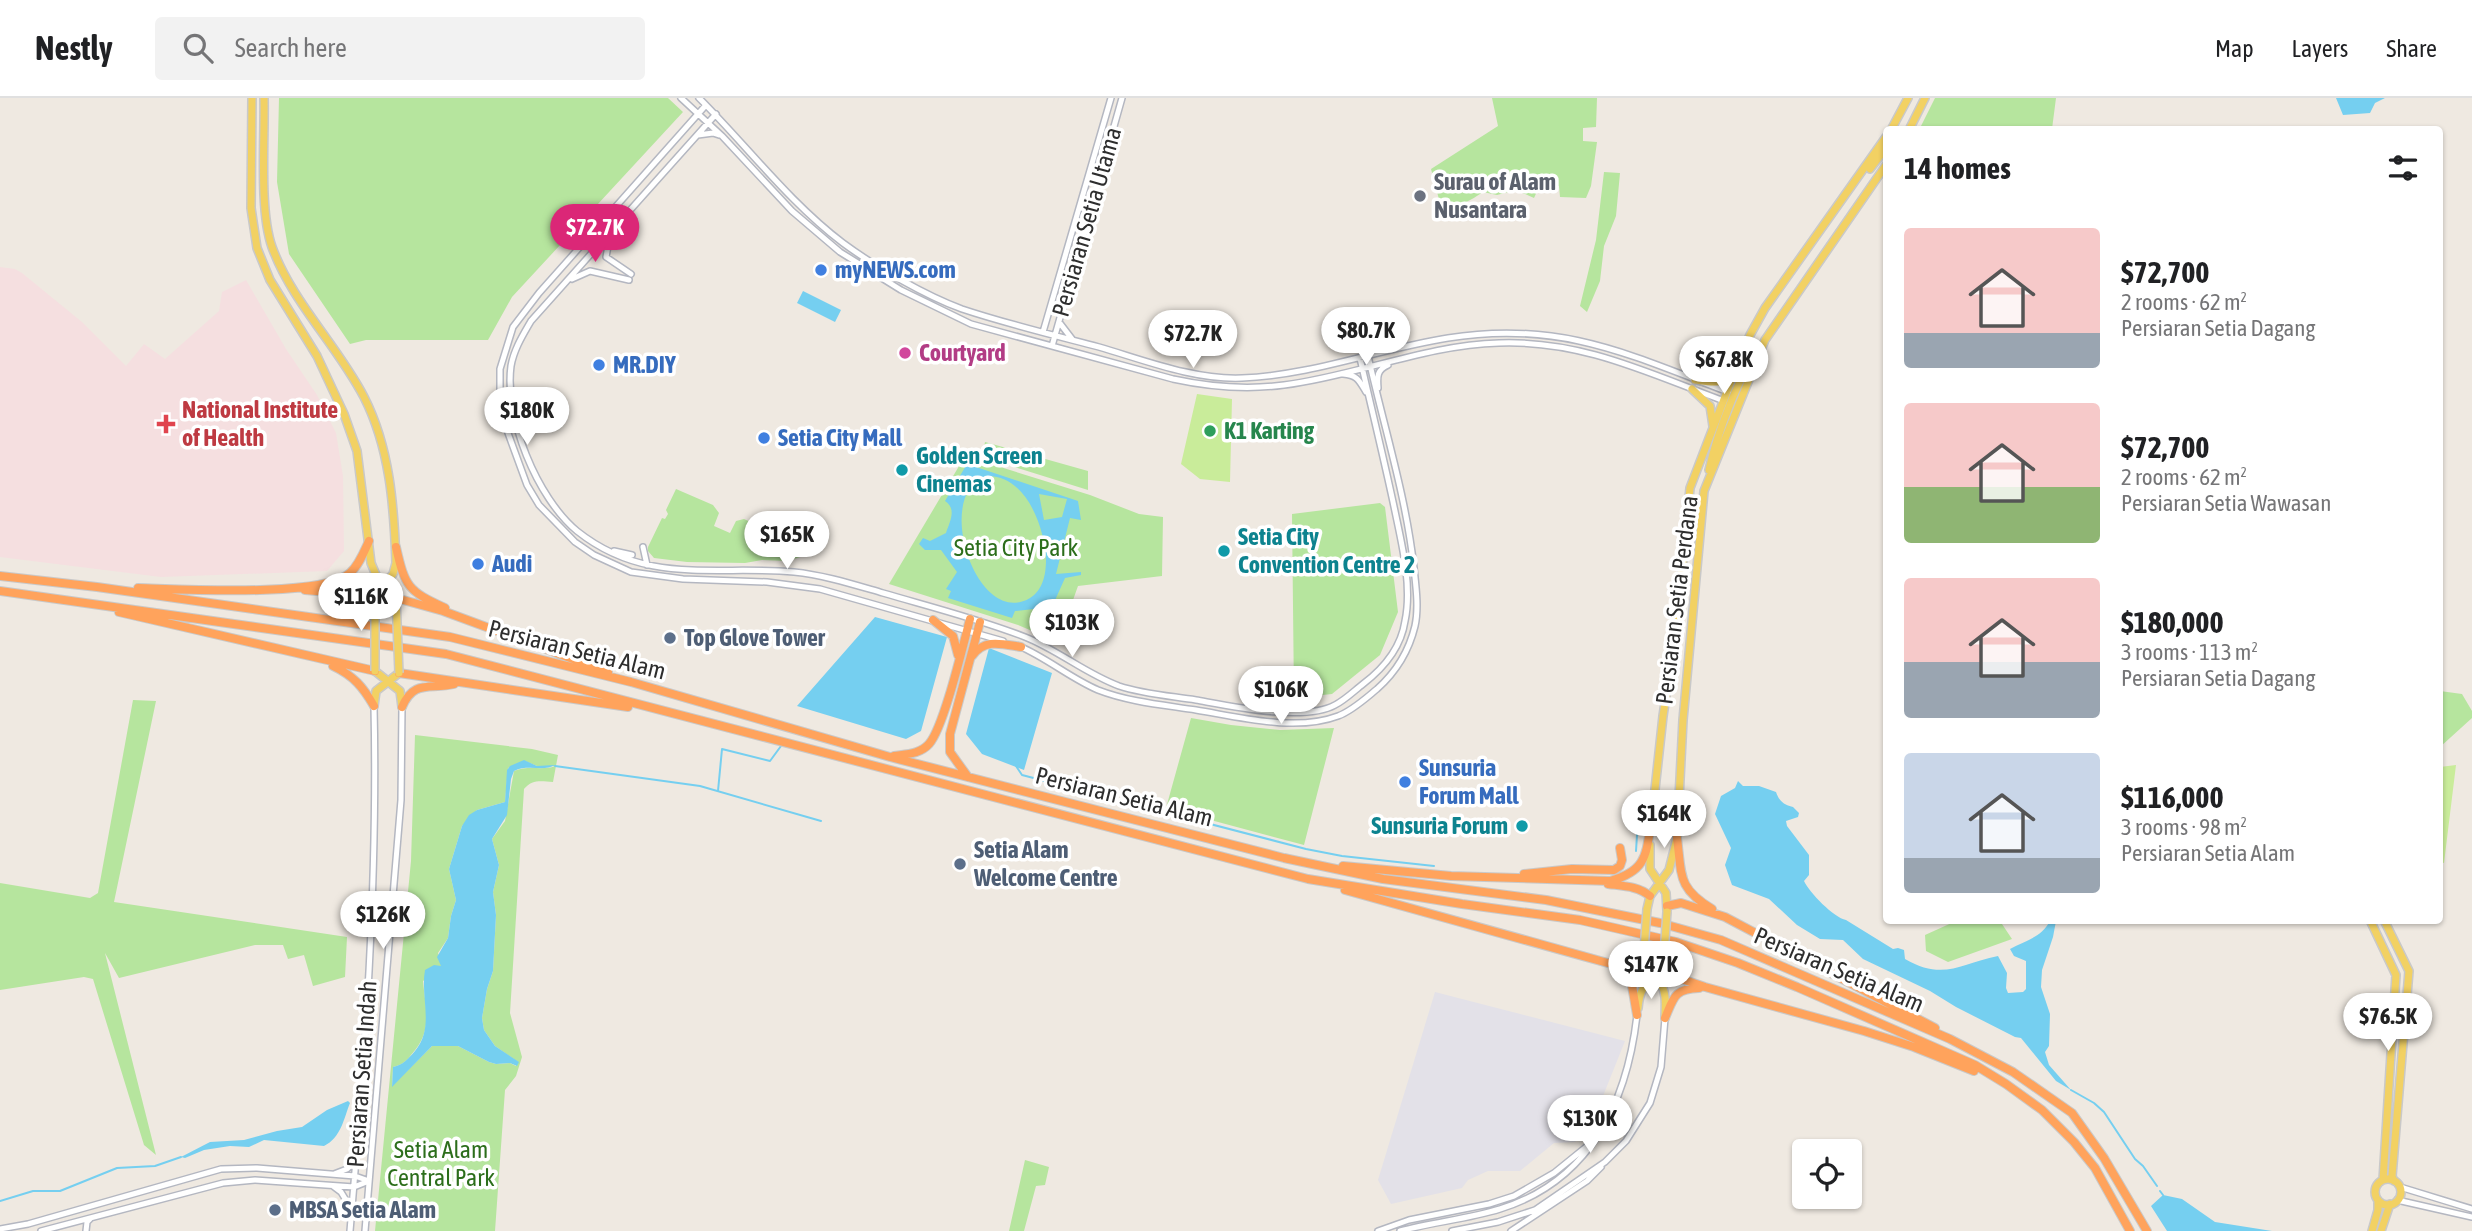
<!DOCTYPE html>
<html lang="en">
<head>
<meta charset="utf-8">
<style>
	body { margin:0; font-family:"Asap Condensed",sans-serif; background:#f2f2f2; color:#202124; height:100vh; display:flex; flex-direction:column; font-size:26px; white-space:nowrap }
	* { box-sizing:border-box; margin:0 }
	p { font-size:23px; color:#757577 }
	.icon { flex:none; width:38px; height:38px; fill:none; stroke:currentColor; stroke-width:2; stroke-linecap:round; stroke-linejoin:round }
	.map { position:relative; flex:1; overflow:hidden }
	.sheet { position:absolute; left:1883px; top:28px; width:560px; height:798px; display:flex; flex-direction:column; background:#fff; border-radius:7px; box-shadow:0 2px 5px #0004 }
	.sheet>* { flex:none }
	.buttons { position:absolute; left:1792px; top:1041px; display:grid; gap:14px }
	.buttons a { display:grid; place-items:center; width:70px; height:70px; border-radius:7px; background:#fff; box-shadow:0 2px 5px #0004; font-size:35px }
	.price { position:absolute; translate:-50% -60px; padding:0 16px; border-radius:24px; background:#fff; color:#222; font-size:23px; line-height:46px; filter:drop-shadow(0 2px 4px #0008) }
	.price::after { content:''; position:absolute; left:50%; top:42px; width:21px; height:16px; margin-left:-10px; background:inherit; clip-path:polygon(0 0,100% 0,50% 100%) }
	.price.on { background:#db2777; color:#fff }
	ul { padding:0; list-style:none }
	li { display:flex; align-items:center; gap:21px; height:175px; padding:0 21px }
	li span { display:grid; place-items:center; flex:none; width:196px; height:140px; border-radius:7px; color:#555 }
	li>.icon { margin-inline-start:auto }
	span .icon { width:84px; height:84px; fill:#fffc; stroke-width:1 }
	li b { font-size:30px }
	h2 { display:flex; justify-content:space-between; align-items:center; height:84px; padding:0 21px; font-size:30px }
	header { display:flex; align-items:center; gap:42px; box-sizing:border-box; height:98px; padding:0 35px; background:#fff; border-bottom:2px solid #e0e0e0 }
	header strong { font-size:33px }
	nav { display:flex; gap:38px; margin-inline-start:auto; font-size:24px }
	.search { width:490px; height:63px; background:#f2f2f2; display:flex; align-items:center; gap:18px; box-sizing:border-box; padding:0 24px; border-radius:7px; color:#757577; font-size:26px }
	.map>svg:first-child { display:block }
</style>
</head>
<body>
<header>
<strong>Nestly</strong>
<div class="search"><svg class="icon" aria-label="search" viewBox="0 0 24 24"><circle cx="10" cy="10" r="6"/><path d="M15 15l6 6"/></svg>Search here</div>
<nav><a>Map</a><a>Layers</a><a>Share</a></nav>
</header>
<div class="map">
<svg width="2472" height="1133" viewBox="0 0 2472 1133">
	<rect width="100%" height="100%" fill="#efe9e1"/>
	<path fill="#e3e1e8" d="M 1435,894 L 1625,943 L 1597,1013 L 1575,1044 L 1554,1045 L 1520,1073 L 1488,1073 L 1468,1082 L 1462,1090 L 1391,1106 L 1378,1082 Z"/>
	<path fill="#f5dfe0" d="M 0,169 L 15,171 L 22,175 L 82,224 L 126,268 L 144,246 L 165,261 L 219,213 L 222,194 L 246,182 L 286,251 L 317,297 L 336,335 L 343,378 L 344,453 L 327,473 L 161,479 L 0,459 Z"/>
	<path fill="#b6e59e" fill-rule="evenodd" d="M 279,0 L 668,0 L 683,14 L 512,199 L 488,242 L 366,242 L 350,246 L 289,156 L 277,84 Z
		M 1492,0 L 1597,0 L 1596,29 L 1583,30 L 1583,43 L 1597,44 L 1591,88 L 1586,100 L 1560,99 L 1559,88 L 1540,87 L 1534,100 L 1516,92 L 1497,97 L 1483,94 C 1470,103 1457,110 1441,109 L 1431,71 L 1498,28 Z
		M 1935,0 L 2056,0 L 2052,31 L 1922,31 L 1921,28 Z
		M 1604,74 L 1620,75 L 1616,118 L 1604,148 L 1600,183 L 1587,214 L 1580,208 L 1596,142 Z
		M 985,344 L 1088,373 L 1088,392 L 982,359 Z
		M 965,358 L 1090,397 L 1139,416 L 1163,419 L 1162,478 L 1078,488 L 1058,544 L 1018,527 L 889,486 Z
		M 676,391 L 713,407 L 719,415 L 714,428 L 730,435 L 736,423 L 744,421 L 815,454 L 788,463 L 762,462 L 745,465 L 687,464 L 654,460 L 648,453 L 648,449 L 662,420 L 665,421 L 668,416 L 666,412 Z
		M 1380,405 L 1385,409 L 1398,514 L 1380,557 L 1332,596 L 1294,600 L 1292,416 Z
		M 2440,593 L 2462,596 L 2472,613 L 2472,620 L 2440,649 Z
		M 133,602 L 156,603 L 114,804 L 347,839 L 345,879 L 313,888 L 304,857 L 288,861 L 283,847 L 255,847 L 119,880 L 105,855 L 156,1057 L 144,1047 L 93,881 L 84,879 L 0,892 L 0,785 L 90,800 L 98,795 Z
		M 1191,620 L 1231,627 L 1280,632 L 1334,630 L 1304,747 L 1166,710 Z
		M 415,637 L 532,651 L 558,657 L 553,684 C 541,683 532,681 524,691 L 510,915 L 522,959 L 516,978 L 505,992 L 495,1133 L 375,1133 L 411,763 ZM 525,663 L 537,668 L 555,668 C 543,673 528,667 514,673 L 505,723 L 492,741 L 499,767 L 493,794 L 496,817 L 493,873 L 487,891 L 482,920 L 484,932 L 495,948 L 518,964 L 516,968 L 510,965 L 496,966 L 489,964 L 458,948 L 432,948 L 392,988 L 393,969 C 401,967 406,964 411,957 C 433,933 426,914 423,883 L 443,869 L 438,855 L 448,840 L 451,818 L 456,802 L 449,771 L 462,728 L 477,712 L 505,704 L 508,670 Z
		M 2000,823 L 2012,841 L 1948,864 L 1926,853 L 1925,837 L 1956,823 Z
		M 1025,1062 L 1049,1069 L 1045,1087 L 1036,1088 L 1024,1133 L 1009,1133 Z"/>
	<path fill="#c9ec9a" d="M 1197,296 L 1232,301 L 1230,384 L 1200,381 L 1181,366 Z
		M 2456,667 L 2444,765 L 2440,764 L 2440,669 Z"/>
	<path fill="#75cff0" fill-rule="evenodd" d="M 2336,0 L 2385,0 L 2375,5 L 2370,15 L 2343,17 Z
		M 803,193 L 841,212 L 835,224 L 797,205 Z
		M 967,366 L 1078,403 L 1081,422 L 1070,420 L 1056,476 L 1081,474 L 1081,477 L 1065,480 L 1052,509 L 1015,513 L 1012,520 L 948,500 L 951,493 L 946,491 L 957,474 L 941,452 L 925,452 L 919,446 L 923,440 L 930,443 L 946,435 C 950,423 957,411 945,403 ZM 986,378 C 1026,376 1045,430 1046,462 C 1046,476 1043,492 1030,500 C 977,532 932,396 986,378 ZM 1039,396 L 1067,401 L 1062,419 L 1044,422 Z
		M 875,519 L 947,539 L 921,633 L 906,641 L 797,608 Z
		M 989,550 L 1052,575 L 1024,672 L 982,656 L 966,636 Z
		M 524,662 L 537,668 L 555,667 C 544,674 528,666 514,673 L 511,681 L 507,717 L 492,741 L 499,767 L 493,794 L 496,817 L 493,873 L 487,891 L 482,920 L 484,932 L 495,948 L 519,964 L 517,968 L 510,965 L 496,966 L 489,964 L 458,948 L 432,948 L 392,989 L 393,969 C 403,967 408,961 415,953 C 435,929 420,900 425,872 L 434,867 L 441,868 L 437,859 L 448,840 L 451,818 L 456,802 L 449,771 L 462,728 L 469,717 L 477,712 L 505,704 L 507,672 L 510,668 Z
		M 1738,683 L 1743,688 L 1759,688 L 1776,694 C 1779,703 1784,707 1793,709 L 1799,715 L 1798,719 L 1786,723 L 1787,728 L 1809,757 L 1809,777 L 1804,783 C 1809,794 1834,820 1846,822 L 1893,851 L 1898,850 L 1904,852 L 1905,861 C 1943,883 1960,866 1998,858 L 2007,875 L 2006,890 L 2008,895 L 2023,894 L 2026,891 L 2026,863 L 2014,858 L 2010,851 C 2026,842 2041,840 2050,823 L 2056,823 L 2053,839 L 2042,872 L 2041,889 L 2050,916 L 2049,948 L 2045,954 L 2049,967 L 2071,992 L 2056,983 L 2021,940 L 2015,939 L 1956,909 L 1930,893 L 1863,861 L 1843,842 L 1820,841 L 1797,827 L 1769,801 L 1732,787 L 1725,767 L 1731,750 L 1715,716 L 1721,698 L 1735,690 Z
		M 348,1003 L 350,1005 C 344,1020 341,1040 324,1048 L 264,1042 L 249,1049 L 230,1048 L 204,1052 L 185,1060 L 181,1059 L 210,1044 L 244,1042 L 277,1033 L 302,1029 L 327,1012 Z
		M 2163,1097 L 2182,1101 L 2215,1124 L 2272,1133 L 2167,1133 L 2151,1108 Z"/>
	<g fill="none" stroke-linecap="round" stroke-linejoin="round">
		<path stroke="#75cff0" stroke-width="2" d="M 555,668 L 700,688 L 821,723
			M 1016,668 L 1022,677 L 1306,751 L 1342,758 L 1434,768
			M 718,693 L 722,651 L 770,663 L 781,648
			M 1636,753 L 1639,705
			M 2071,992 L 2094,1005 L 2104,1014 L 2135,1061 L 2143,1068 L 2157,1088
			M 2160,1093 L 2163,1097
			M 0,1103 L 33,1093 L 60,1093 L 117,1070 L 155,1068 L 181,1059"/>
		<g stroke="#b4b7c1" stroke-width="8">
			<path id="minor" d="M 681,0 L 722,38 L 792,113 L 840,154 L 901,192 L 971,226 L 1173,281 C 1210,289 1247,292 1284,287 C 1356,278 1425,247 1499,245 C 1582,242 1648,275 1724,303
				M 699,0 C 747,48 789,104 843,145 C 874,168 926,198 962,211 C 1007,226 1053,237 1099,249 C 1144,262 1194,282 1242,280 C 1313,277 1379,251 1448,240 C 1559,222 1628,256 1728,294
				M 706,7 L 539,195 L 513,229 L 500,271 L 500,297 L 508,335 L 527,387 L 539,407 L 575,444 L 594,457 L 631,474 L 683,481 L 767,484 L 820,491 L 1003,543
				M 716,16 L 531,223 C 523,237 514,251 511,268 C 504,319 537,400 577,433 C 646,488 715,467 794,474 C 824,477 855,487 883,495 C 931,509 979,521 1025,539 C 1058,552 1086,576 1119,588 C 1143,596 1171,598 1196,602 C 1230,608 1304,624 1335,607 C 1345,602 1354,593 1363,586 C 1384,570 1401,550 1405,523 C 1412,490 1403,451 1396,418 C 1385,365 1372,313 1360,260
				M 698,37 L 713,35 L 719,37
				M 610,137 L 606,159 L 631,176
				M 572,181 L 590,173 L 629,182
				M 1059,224 L 1072,241
				M 1043,234 L 1111,0
				M 1052,248 L 1122,0
				M 1343,276 C 1357,277 1359,282 1366,294
				M 1378,290 C 1377,278 1377,272 1388,267
				M 643,449 L 647,467
				M 614,453 L 632,457
				M 1019,548 C 1047,560 1070,580 1098,592 C 1129,604 1164,607 1196,612 C 1239,619 1296,634 1338,618 C 1352,613 1366,600 1377,591 C 1395,575 1409,553 1415,528 C 1419,510 1416,489 1414,470 C 1406,398 1384,329 1368,258
				M 334,1076 L 347,1071 L 355,1063
				M 333,1088 L 341,1094 L 352,1112
				M 2400,1089 L 2472,1111
				M 2397,1102 L 2472,1119
				M 0,1131 L 28,1126 L 221,1071 L 257,1070 L 355,1078 L 369,1083
				M 41,1133 L 223,1085 L 255,1082 L 354,1089 L 369,1083
				M 86,1133 L 87,1124 L 90,1121
				M 350,1133 C 365,958 378,784 374,608
				M 365,1133 L 401,702 L 402,609
				M 1378,1133 L 1409,1122 L 1489,1106 L 1514,1098 L 1554,1075 L 1591,1045
				M 1400,1133 C 1433,1124 1468,1121 1500,1111 C 1590,1083 1627,1005 1637,917
				M 1452,1133 L 1498,1124 L 1535,1112 L 1605,1064 L 1626,1043 L 1650,1005 L 1661,969 L 1665,920
				M 1511,1133 L 1587,1083 L 1601,1069"/>
		</g>
		<g stroke="#c9c9c9" stroke-width="10">
			<path id="major" d="M 252,0 L 251,110 L 257,150 L 270,182 L 317,258 L 344,316 L 357,353 L 371,465 L 376,477 L 396,500
				M 264,0 C 265,41 259,112 272,149 C 292,204 337,247 364,299 C 390,350 394,408 396,465 L 393,476 L 375,498
				M 1891,32 L 1908,0
				M 1909,32 L 1925,0
				M 1870,71 L 1886,50
				M 1695,282 C 1710,284 1722,288 1733,275
				M 1692,291 L 1710,308 L 1713,328
				M 1709,372 C 1716,339 1740,273 1761,248
				M 375,573 L 400,593 L 402,609
				M 374,608 L 376,593 L 399,575
				M 1651,728 L 1663,618 L 1677,523 L 1690,390 L 1736,270 L 1750,237 L 1765,210 L 1886,39
				M 1650,747 L 1650,771 L 1666,795 L 1667,813
				M 1647,811 L 1650,798 L 1669,772 L 1677,740 L 1683,622 L 1704,393 L 1765,242 L 1886,67
				M 2370,822 L 2396,877 L 2383,1082
				M 2384,822 L 2409,873 L 2392,1078 L 2394,1083
				M 1644,857 C 1647,870 1655,875 1661,886 C 1667,896 1665,909 1665,920
				M 1638,910 C 1640,885 1649,886 1663,869 L 1664,856
				M2375 1094a13 13 0 1 1 26 0a13 13 0 1 1-26 0Z
				M 2372,1133 L 2378,1112 L 2378,1102
				M 2381,1133 L 2390,1106"/>
		</g>
		<g stroke="#c9c9c9" stroke-width="10">
			<path id="highway" d="M 396,449 C 405,489 408,493 445,510
				M 0,478 L 97,489 L 450,539 L 631,584 L 890,659 L 1284,760 L 1383,781 L 1546,802 L 1660,825 L 1721,842 L 1950,941 L 2013,974 L 2072,1015 L 2104,1060 L 2147,1133
				M 138,490 C 179,491 323,500 350,475 C 359,467 364,454 369,443
				M 305,492 L 375,498
				M 0,493 L 446,556 L 1308,781 L 1462,806 L 1580,822 L 1676,844 L 1738,865 L 1797,889 L 1975,967 L 2006,986 L 2042,1012 L 2074,1044 L 2095,1070 L 2130,1133
				M 396,500 L 443,513 L 608,574
				M 119,514 L 375,573
				M 933,522 L 953,538 L 958,557
				M 972,558 C 985,540 1002,546 1021,549
				M 333,568 C 354,578 363,589 374,608
				M 399,575 L 628,609
				M 402,609 C 414,581 430,592 454,586
				M 894,658 C 907,656 920,656 929,646 C 944,629 963,547 970,521
				M 968,679 L 950,654 L 950,636 L 980,524
				M 1677,740 C 1682,777 1677,790 1712,811
				M 1343,768 L 1451,778 L 1610,783 C 1646,773 1646,758 1651,725
				M 1524,776 L 1572,771 L 1614,772 L 1620,768 L 1622,762 L 1620,750
				M 1608,786 C 1623,788 1638,788 1650,798
				M 1345,792 L 1615,867 L 1637,866 L 1644,859
				M 1667,808 L 1681,805 L 1725,819 L 1935,930
				M 1617,868 L 1631,882 L 1637,917
				M 1663,869 L 1673,878 L 1705,889 L 1864,933 L 1914,949 L 1974,973
				M 1665,920 C 1674,899 1674,891 1699,890"/>
		</g>
		<use href="#minor" stroke="#fff" stroke-width="5"/>
		<use href="#major" stroke="#f2d163" stroke-width="7"/>
		<use href="#highway" stroke="#ffa35c" stroke-width="8"/>
		<g stroke="#c9c9c9" stroke-width="10" stroke-linecap="butt">
			<path id="major-bridge" d="M 375,498 L 375,573
				M 396,500 L 399,575
				M 1644,853 L 1647,811
				M 1664,856 L 1667,814"/>
		</g>
		<use href="#major-bridge" stroke="#f2d163" stroke-width="7"/>
	</g>
	<circle fill="#6b7280" stroke="#fff" stroke-width="2.5" cx="1420" cy="98" r="7"/>
	<g fill="#3f7fe0" stroke="#fff" stroke-width="2.5">
		<circle cx="821" cy="172" r="7"/>
		<circle cx="599" cy="267" r="7"/>
		<circle cx="764" cy="340" r="7"/>
		<circle cx="478" cy="466" r="7"/>
		<circle cx="1405" cy="684" r="7"/>
	</g>
	<circle fill="#d1479c" stroke="#fff" stroke-width="2.5" cx="905" cy="255" r="7"/>
	<path fill="#e0444e" stroke="#fff" stroke-width="2.5" d="M162.5 315.5h7v7h7v7h-7v7h-7v-7h-7v-7h7z"/>
	<circle fill="#2e9e5b" stroke="#fff" stroke-width="2.5" cx="1210" cy="333" r="7"/>
	<g fill="#0f9aa8" stroke="#fff" stroke-width="2.5">
		<circle cx="902" cy="372" r="7"/>
		<circle cx="1224" cy="453" r="7"/>
		<circle cx="1522" cy="728" r="7"/>
	</g>
	<g fill="#5c6f8a" stroke="#fff" stroke-width="2.5">
		<circle cx="670" cy="540" r="7"/>
		<circle cx="960" cy="766" r="7"/>
		<circle cx="275" cy="1112" r="7"/>
	</g>
	<g text-anchor="middle" stroke-width="7" stroke-linejoin="round" paint-order="stroke">
		<g font-size="24" font-weight="bold" fill="#5b616d" stroke="#fff" text-anchor="start">
			<text x="1434" y="92">Surau of Alam<tspan x="1434" dy="28">Nusantara</tspan></text>
		</g>
		<g font-size="24" fill="#2e2e2e" stroke="#fff">
			<text transform="translate(1087 124) rotate(-74)" y="8">Persiaran Setia Utama</text>
			<text transform="translate(1677 502) rotate(-83)" y="8">Persiaran Setia Perdana</text>
			<text transform="translate(577 552) rotate(14)" y="8">Persiaran Setia Alam</text>
			<text transform="translate(1124 699) rotate(14)" y="8">Persiaran Setia Alam</text>
			<text transform="translate(1839 872) rotate(23)" y="8">Persiaran Setia Alam</text>
			<text transform="translate(362 976) rotate(-86)" y="8">Persiaran Setia Indah</text>
		</g>
		<g font-size="24" font-weight="bold" fill="#366cbe" stroke="#fff" text-anchor="start">
			<text x="835" y="180">myNEWS.com</text>
			<text x="613" y="275">MR.DIY</text>
			<text x="778" y="348">Setia City Mall</text>
			<text x="492" y="474">Audi</text>
			<text x="1419" y="678">Sunsuria<tspan x="1419" dy="28">Forum Mall</tspan></text>
		</g>
		<g font-size="24" font-weight="bold" fill="#b23c85" stroke="#fff" text-anchor="start">
			<text x="919" y="263">Courtyard</text>
		</g>
		<g font-size="24" font-weight="bold" fill="#be3a42" stroke="#fff" text-anchor="start">
			<text x="182" y="320">National Institute<tspan x="182" dy="28">of Health</tspan></text>
		</g>
		<g font-size="24" font-weight="bold" fill="#27864d" stroke="#fff" text-anchor="start">
			<text x="1224" y="341">K1 Karting</text>
		</g>
		<g font-size="24" font-weight="bold" fill="#0d838f" stroke="#fff" text-anchor="start">
			<text x="916" y="366">Golden Screen<tspan x="916" dy="28">Cinemas</tspan></text>
			<text x="1238" y="447">Setia City<tspan x="1238" dy="28">Convention Centre 2</tspan></text>
			<text x="1508" y="736" text-anchor="end">Sunsuria Forum</text>
		</g>
		<g font-size="24" fill="#2c6e1b" stroke="#fff">
			<text x="1016" y="458">Setia City Park</text>
			<text x="441" y="1060">Setia Alam<tspan x="441" dy="28">Central Park</tspan></text>
		</g>
		<g font-size="24" font-weight="bold" fill="#4e5e75" stroke="#fff" text-anchor="start">
			<text x="684" y="548">Top Glove Tower</text>
			<text x="974" y="760">Setia Alam<tspan x="974" dy="28">Welcome Centre</tspan></text>
			<text x="289" y="1120">MBSA Setia Alam</text>
		</g>
	</g>
</svg>
<div class="buttons">
<a><svg class="icon" aria-label="locate" viewBox="0 0 24 24"><circle cx="12" cy="12" r="6"/><path d="M12 2v4M12 18v4M2 12h4M18 12h4"/></svg></a>
</div>
<b class="price on" style="left:595px;top:166px">$72.7K</b>
<b class="price" style="left:1366px;top:269px">$80.7K</b>
<b class="price" style="left:1193px;top:272px">$72.7K</b>
<b class="price" style="left:1724px;top:298px">$67.8K</b>
<b class="price" style="left:527px;top:349px">$180K</b>
<b class="price" style="left:787px;top:473px">$165K</b>
<b class="price" style="left:361px;top:535px">$116K</b>
<b class="price" style="left:1072px;top:561px">$103K</b>
<b class="price" style="left:1281px;top:628px">$106K</b>
<b class="price" style="left:1664px;top:752px">$164K</b>
<b class="price" style="left:383px;top:853px">$126K</b>
<b class="price" style="left:1651px;top:903px">$147K</b>
<b class="price" style="left:2388px;top:955px">$76.5K</b>
<b class="price" style="left:1590px;top:1057px">$130K</b>
<section class="sheet">
<h2>14 homes<svg class="icon" aria-label="filters" viewBox="0 0 24 24"><path d="M4 7h16M4 17h16"/><circle cx="9" cy="7" r="2"/><circle cx="15" cy="17" r="2"/></svg></h2>
<ul>
<li><span style="background:linear-gradient(#f6c9c9 75%,#9aa5b1 0)"><svg class="icon" aria-label="home" viewBox="0 0 24 24"><path d="M3 11l9-7 9 7M6 9v11h12V9"/></svg></span><div><b>$72,700</b><p>2 rooms · 62 m²</p><p>Persiaran Setia Dagang</p></div></li>
<li><span style="background:linear-gradient(#f6c9c9 60%,#8fb573 0)"><svg class="icon" aria-label="home" viewBox="0 0 24 24"><path d="M3 11l9-7 9 7M6 9v11h12V9"/></svg></span><div><b>$72,700</b><p>2 rooms · 62 m²</p><p>Persiaran Setia Wawasan</p></div></li>
<li><span style="background:linear-gradient(#f6c9c9 60%,#9aa5b1 0)"><svg class="icon" aria-label="home" viewBox="0 0 24 24"><path d="M3 11l9-7 9 7M6 9v11h12V9"/></svg></span><div><b>$180,000</b><p>3 rooms · 113 m²</p><p>Persiaran Setia Dagang</p></div></li>
<li><span style="background:linear-gradient(#c9d6e8 75%,#9aa5b1 0)"><svg class="icon" aria-label="home" viewBox="0 0 24 24"><path d="M3 11l9-7 9 7M6 9v11h12V9"/></svg></span><div><b>$116,000</b><p>3 rooms · 98 m²</p><p>Persiaran Setia Alam</p></div></li>
</ul>
</section>
</div>
</body>
</html>
